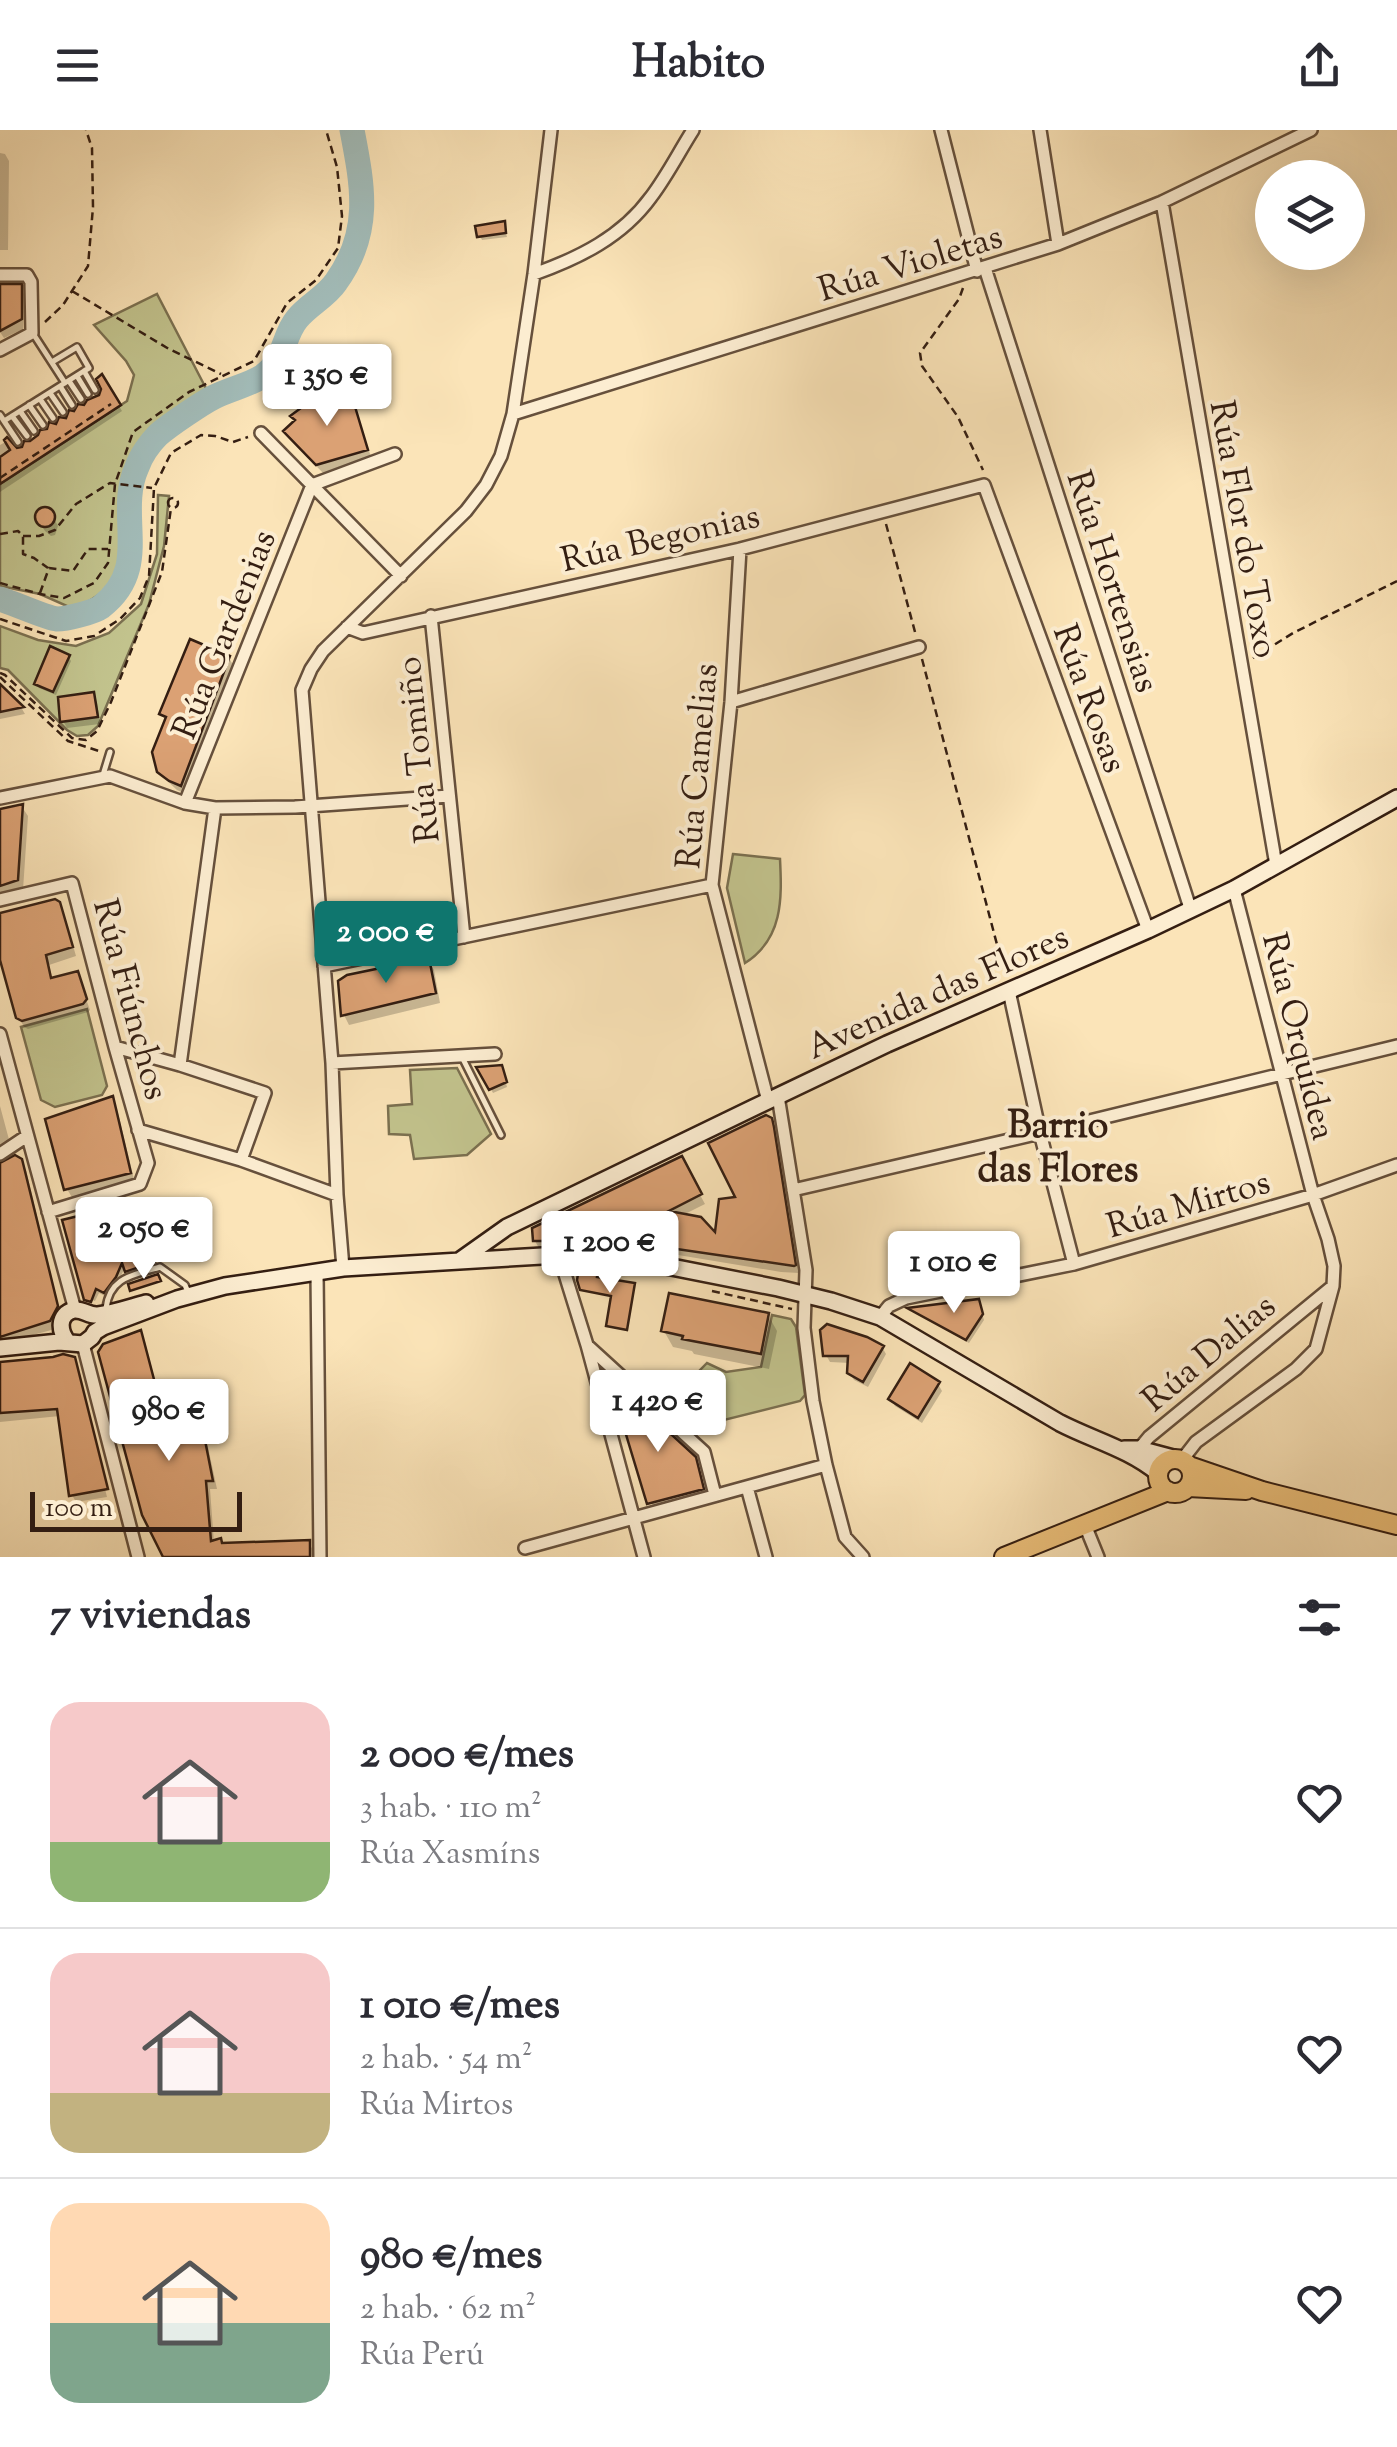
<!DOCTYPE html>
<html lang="es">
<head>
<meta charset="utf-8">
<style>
	body { margin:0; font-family:"Sorts Mill Goudy",serif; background:#f7f7f7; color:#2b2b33; height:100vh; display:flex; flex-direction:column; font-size:38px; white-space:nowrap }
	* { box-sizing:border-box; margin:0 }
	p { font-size:32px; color:#7c7c81 }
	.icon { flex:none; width:55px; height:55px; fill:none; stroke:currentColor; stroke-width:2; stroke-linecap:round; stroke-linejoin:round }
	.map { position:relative; height:1427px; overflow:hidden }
	.details { display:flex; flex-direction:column; background:#fff; flex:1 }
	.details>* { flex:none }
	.tools { position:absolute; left:1255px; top:30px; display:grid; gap:20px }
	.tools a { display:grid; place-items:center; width:110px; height:110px; border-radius:50%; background:#fff; box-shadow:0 10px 40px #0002; font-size:50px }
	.scale { position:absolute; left:30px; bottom:25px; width:212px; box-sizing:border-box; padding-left:10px; border:5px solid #341e12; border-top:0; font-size:28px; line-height:35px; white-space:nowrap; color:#341e12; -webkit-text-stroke:8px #fcedd1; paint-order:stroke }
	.price { position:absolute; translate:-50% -85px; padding:0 22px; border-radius:10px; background:#fff; color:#222; font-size:32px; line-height:65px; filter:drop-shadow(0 2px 5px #0008) }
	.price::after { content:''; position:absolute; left:50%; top:60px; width:30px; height:22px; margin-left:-15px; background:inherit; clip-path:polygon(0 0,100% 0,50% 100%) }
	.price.selected { background:#0f766e; color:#fff }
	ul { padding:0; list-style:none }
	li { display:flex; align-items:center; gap:30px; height:250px; padding:0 50px }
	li+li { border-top:2px solid #e1e1e2 }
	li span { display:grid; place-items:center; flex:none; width:280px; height:200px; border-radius:30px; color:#555 }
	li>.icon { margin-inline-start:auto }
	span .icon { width:120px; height:120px; fill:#fffc; stroke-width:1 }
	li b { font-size:42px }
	h2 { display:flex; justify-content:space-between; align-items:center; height:120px; padding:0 50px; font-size:42px }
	header { display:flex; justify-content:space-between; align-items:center; height:130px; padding:0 50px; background:#fff; font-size:45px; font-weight:700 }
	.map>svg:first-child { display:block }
</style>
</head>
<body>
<header><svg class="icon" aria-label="menu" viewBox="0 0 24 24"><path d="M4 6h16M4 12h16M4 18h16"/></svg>Habito<svg class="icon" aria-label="share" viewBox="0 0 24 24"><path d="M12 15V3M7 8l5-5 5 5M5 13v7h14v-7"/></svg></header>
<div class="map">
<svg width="1397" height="1427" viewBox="0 0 1397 1427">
	<rect width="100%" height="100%" fill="#fbe4b8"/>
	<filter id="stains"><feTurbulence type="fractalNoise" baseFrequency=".002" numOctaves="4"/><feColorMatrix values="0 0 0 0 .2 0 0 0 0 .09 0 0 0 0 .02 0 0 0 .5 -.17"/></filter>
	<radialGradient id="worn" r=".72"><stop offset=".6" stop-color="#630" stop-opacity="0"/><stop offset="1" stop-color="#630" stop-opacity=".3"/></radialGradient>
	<path fill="#c2c38d" stroke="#7b7050" stroke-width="2.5" d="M 157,164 L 211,268 L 158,305 L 136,338 L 131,418 L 109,458 L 86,473 L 69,477 L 40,464 L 0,456 L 0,354 L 127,271 L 134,245 L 126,231 L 94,195 Z
		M 158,365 L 169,366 L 164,416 L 149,474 L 98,596 L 88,605 L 77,606 L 67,600 L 8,540 L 0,538 L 0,496 L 38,510 L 76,516 L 109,503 L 141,474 L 157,424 Z
		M 733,724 L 780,729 C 782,769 783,809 745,833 L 727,758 Z
		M 87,879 L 107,956 L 102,965 L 55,977 L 41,970 L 21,897 Z
		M 457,938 L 491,1004 L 467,1025 L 414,1029 L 410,1005 L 389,1004 L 388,976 L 412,974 L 410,940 Z
		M 772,1185 L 791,1189 L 796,1197 L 805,1265 L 800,1271 L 696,1297 L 667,1274 L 707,1233 L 726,1242 L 761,1237 Z"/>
	<path fill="#0003" d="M 0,23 L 5,24 L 9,31 L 8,120 L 0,120 Z
		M 503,93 L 507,107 L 482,110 L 480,106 Z
		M 0,156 L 20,157 L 24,164 L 23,199 L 4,208 L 0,202 Z
		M 102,248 L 122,281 L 0,362 L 0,315 L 7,311 L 13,319 L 22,320 L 67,290 L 101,267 Z
		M 351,273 L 357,283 L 372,330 L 324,344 L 292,311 L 287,302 Z
		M 42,380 L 46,380 L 52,385 L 58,396 L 55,405 L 51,406 L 45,401 L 38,391 L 38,386 Z
		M 68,527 L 71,531 L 56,565 L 39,558 L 36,553 Z
		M 229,528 L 235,538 L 186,664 L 177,660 L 163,647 L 157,636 L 167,592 L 161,583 Z
		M 0,557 L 22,579 L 25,584 L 0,589 Z
		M 93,565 L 97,572 L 100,594 L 67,598 L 63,591 Z
		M 22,677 L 28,686 L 23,760 L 0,767 L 0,682 Z
		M 59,774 L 64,784 L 76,826 L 49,835 L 53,851 L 77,844 L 90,880 L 88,882 L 28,899 L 24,897 L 19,887 L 0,820 L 0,786 Z
		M 428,830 L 434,840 L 440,873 L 349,895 L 344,885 Z
		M 480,939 L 503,942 L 507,957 L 493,963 Z
		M 112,969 L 117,979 L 135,1053 L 73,1069 L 67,1059 L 48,990 Z
		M 0,976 L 11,1017 L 0,1024 Z
		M 770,990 L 776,1000 L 799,1143 L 781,1142 L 660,1122 L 598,1118 L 540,1120 L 535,1111 L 681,1030 L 705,1074 L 681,1086 L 717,1108 L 739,1069 Z
		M 20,1030 L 26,1040 L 61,1186 L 55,1199 L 0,1214 L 0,1036 Z
		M 110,1081 L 113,1086 L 116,1126 L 151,1121 L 156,1138 L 130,1146 L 125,1137 L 118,1153 L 107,1167 L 99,1163 L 95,1171 L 86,1168 Z
		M 978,1171 L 984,1190 L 969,1213 L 911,1180 Z
		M 768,1185 L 777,1201 L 769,1239 L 694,1224 L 692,1221 L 673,1217 L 664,1201 Z
		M 140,1204 L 145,1212 L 172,1316 L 203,1308 L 208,1317 L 217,1359 L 210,1359 L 214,1413 L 223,1416 L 309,1413 L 314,1422 L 314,1427 L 165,1427 Z
		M 882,1217 L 886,1224 L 868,1257 L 854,1250 L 849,1242 L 850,1233 L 830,1232 L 826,1225 Z
		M 73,1231 L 107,1367 L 76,1372 L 72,1365 L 60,1286 L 0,1292 L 0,1234 Z
		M 938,1254 L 942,1261 L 922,1293 L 895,1276 L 891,1269 Z
		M 618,1269 L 698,1337 L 706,1366 L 654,1380 Z"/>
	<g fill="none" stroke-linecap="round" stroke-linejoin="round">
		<path stroke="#a2bcb9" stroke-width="25" d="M 0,469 C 14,473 46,488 57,489 C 67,489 94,482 101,477 C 153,437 115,386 137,337 C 141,326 150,313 158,305 C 168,296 202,273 214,267 C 230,259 249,255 263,246 C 286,230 282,207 297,189 C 308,175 326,167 336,152 C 372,102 363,57 352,0"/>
	</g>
	<path fill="#dba174" stroke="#341e12" stroke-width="2.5" d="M 505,91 L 506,103 L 477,107 L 475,96 Z
		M 0,154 L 22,154 L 22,189 L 0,201 Z
		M 102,244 L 121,275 L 0,354 L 0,327 L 10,320 L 4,310 L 7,307 L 17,318 L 22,317 L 24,311 L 30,311 L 38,305 L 40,300 L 47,299 L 49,292 L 56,294 L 59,287 L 66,288 L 69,280 L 74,281 L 78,274 L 84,275 L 87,270 L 99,265 L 101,259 L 96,249 Z
		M 320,264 L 353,270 L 368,320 L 316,335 L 283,301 L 295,290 L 290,286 Z
		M35 387a10 10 0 1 1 20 0a10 10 0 1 1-20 0Z
		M 190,509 L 230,526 L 181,656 L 169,651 L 157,642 L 152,622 L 166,587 L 159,584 Z
		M 50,516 L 70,525 L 53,562 L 34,554 Z
		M 0,554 L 24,577 L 0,582 Z
		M 94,562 L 98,587 L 60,592 L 58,567 Z
		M 23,674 L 18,750 L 0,756 L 0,679 Z
		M 55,769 L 60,772 L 73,817 L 46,825 L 51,848 L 78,841 L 87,869 L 83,874 L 22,891 L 16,888 L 0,830 L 0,783 Z
		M 429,828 L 436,863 L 341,886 L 338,851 L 347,845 Z
		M 502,935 L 507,952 L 489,960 L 476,937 Z
		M 113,966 L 131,1043 L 64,1060 L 45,989 Z
		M 766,985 L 772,988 L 774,997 L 796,1135 L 794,1136 L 622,1111 L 533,1111 L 532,1098 L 682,1026 L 702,1064 L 669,1081 L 701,1087 L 715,1102 L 719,1069 L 735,1067 L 708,1013 Z
		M 15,1025 L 22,1029 L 58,1176 L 50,1191 L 0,1207 L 0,1033 Z
		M 111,1078 L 115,1123 L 149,1113 L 155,1132 L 125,1142 L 122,1133 L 116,1147 L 104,1163 L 96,1159 L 91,1172 L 84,1170 L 62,1090 Z
		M 579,1138 L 598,1141 L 597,1147 L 635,1153 L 627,1200 L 606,1196 L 611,1166 L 580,1160 L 577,1150 Z
		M 158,1144 L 161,1151 L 130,1161 L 128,1154 Z
		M 669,1163 L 769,1183 L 761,1224 L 682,1209 L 683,1206 L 661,1201 Z
		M 979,1169 L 983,1184 L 966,1210 L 907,1178 Z
		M 827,1194 L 867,1207 L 884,1216 L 863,1252 L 847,1243 L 848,1226 L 823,1226 L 820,1200 Z
		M 141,1200 L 171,1314 L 204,1305 L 213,1351 L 206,1351 L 211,1411 L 221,1408 L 222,1413 L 310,1410 L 310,1427 L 163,1427 L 142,1385 L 98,1222 L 103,1214 Z
		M 63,1224 L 75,1227 L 108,1359 L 69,1366 L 57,1279 L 0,1283 L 0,1232 L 53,1227 Z
		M 910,1233 L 940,1252 L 918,1288 L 888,1269 Z
		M 623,1260 L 696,1327 L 704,1359 L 647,1374 L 615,1268 Z"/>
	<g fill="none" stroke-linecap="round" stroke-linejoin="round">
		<g stroke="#66503c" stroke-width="10">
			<path id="lane" d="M 34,205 L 65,253
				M 52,232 L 77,217 L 89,238 L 84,241 L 95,260
				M 77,246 L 88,264
				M 69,251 L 81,269
				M 60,256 L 72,275
				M 50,263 L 63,282
				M 40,269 L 53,288
				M 29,275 L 43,295
				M 20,281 L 34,301
				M 0,285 L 4,291 L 84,241
				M 12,286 L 27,306
				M 4,291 L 18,312
				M 103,645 L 110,622
				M 462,927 L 501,1005
				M 106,1178 C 110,1146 135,1145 160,1137 L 185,1155 L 188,1162"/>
		</g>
		<g stroke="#66503c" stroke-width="16">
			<path id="street" d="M 941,0 L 977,141
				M 1040,0 L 1058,114
				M 1162,72 L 1276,735
				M 985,138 L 1191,781
				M 534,144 C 579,128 622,107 651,67 C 667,46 679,22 693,0
				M 0,145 L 27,145 L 31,152 L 32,203 L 0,220
				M 513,284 L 1058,114 L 1162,72 L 1311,0
				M 261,303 L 401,446
				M 740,419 L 731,572 L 712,755 L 768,971
				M 431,486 L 464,807
				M 347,497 L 363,503 L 740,419 L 984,355 L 1148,800
				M 731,572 L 919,517
				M 0,668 L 110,646 L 185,673 L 215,678 L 295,677 L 449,666
				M 185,673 L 312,355 L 395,324
				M 0,770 L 72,753 L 115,917 L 148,1033 L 140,1054 L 48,1082
				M 324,836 L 712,755
				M 1009,861 L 1040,1003 L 1074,1134
				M 0,904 L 75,1180
				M 115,917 L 180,935 L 265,963 L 241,1030
				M 332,933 L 495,924
				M 180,935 L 215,678
				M 778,966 L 806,1140 L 804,1198 L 813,1271 L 826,1335 L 845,1407 L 863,1427
				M 138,1000 L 241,1030 L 337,1065
				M 0,1024 L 27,1006
				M 793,1060 L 1040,1003 L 1397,916
				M 559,1125 L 587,1215 L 644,1427
				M 343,1138 L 337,1065 L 332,933 L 302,560 L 311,539 L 323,521 L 466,381 L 486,355 L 501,326 L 513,284 L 534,144 L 551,0
				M 317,1142 L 320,1427
				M 880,1187 L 889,1176 L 906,1168 L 1074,1134 L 1313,1065 L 1397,1035
				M 83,1214 L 138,1427
				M 589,1217 L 704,1322 L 715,1365
				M 1139,1319 L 1149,1307 L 1333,1156
				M 1182,1330 L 1196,1312 L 1296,1239 L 1316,1219 L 1333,1156 L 1334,1136 L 1328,1109 L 1313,1065 L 1234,759
				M 747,1357 L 766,1427
				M 1085,1395 L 1098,1427
				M 525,1418 L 826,1335"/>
		</g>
		<g stroke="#341e12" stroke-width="20">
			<path id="secondary" d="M 459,1131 L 507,1097 L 753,978 L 887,914 L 1148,800 L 1234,759 L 1397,668
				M 68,1212 C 59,1202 57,1184 74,1180 C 84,1179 88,1186 98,1185 C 114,1183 131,1177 146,1173
				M 0,1218 L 59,1212 L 83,1214 L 92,1207 L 95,1202 L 103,1197 L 177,1169 L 225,1156 L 343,1138 L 559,1125 L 616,1126 L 778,1158 L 831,1171 L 880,1187 L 1060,1293 C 1093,1310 1129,1319 1158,1343
				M 1124,1319 L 1139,1319 L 1173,1328"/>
		</g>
		<g stroke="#341e12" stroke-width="22">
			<path id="primary" d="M1158 1346a17 17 0 1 1 34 0a17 17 0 1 1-34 0Z
				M 1189,1336 L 1262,1361 L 1397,1395
				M 1188,1357 L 1246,1360
				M 1004,1427 L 1168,1361"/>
		</g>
		<path stroke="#341e12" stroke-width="2.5" stroke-dasharray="8 5" stroke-linecap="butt" d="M 963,158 L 959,169 L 920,223 L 922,236 L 958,287 L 983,340
			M 72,161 L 169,219 L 221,244
			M 45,192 L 63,175 L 88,136 L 93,77 L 92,18 L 86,0
			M 0,348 L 111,274
			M168 373a5 5 0 1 1 10 0a5 5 0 1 1-10 0Z
			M 886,394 L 915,502
			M 0,404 L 18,401 L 23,406 L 23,424 L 34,428 L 48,438
			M 23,406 L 39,406 L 55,400 L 76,374 L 110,353 L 152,358
			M 0,453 L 40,464 L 64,468 L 94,453 L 108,433 L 115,354 L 133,302 L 189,262 L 254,231 L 287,173 L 316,150 L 338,118 L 342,86 L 337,37 L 326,0
			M 40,463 L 49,438 L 73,441 L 88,419 L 108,419
			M 0,489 L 66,511 L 94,506 L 120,489 L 140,468 L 149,446 L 154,358 L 171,323 L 201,305 L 215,306 L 233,312 L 248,307
			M 1253,528 L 1293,503 L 1397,451
			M 922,529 L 1005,845
			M 0,543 L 5,545 L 72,608 L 86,610 L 97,601 L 111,572 L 162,442 L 171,378
			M 0,547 L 68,611 L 99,621
			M 712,1161 L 792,1179"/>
		<use href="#lane" stroke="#fcedd1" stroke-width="5"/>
		<use href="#street" stroke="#fcedd1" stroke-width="11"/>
		<use href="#secondary" stroke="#fcedd1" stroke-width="15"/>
		<use href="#primary" stroke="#eec27c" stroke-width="18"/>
	</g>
	<g text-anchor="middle" stroke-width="8" stroke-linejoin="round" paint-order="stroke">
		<g font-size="35" fill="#341e12" stroke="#fcedd1">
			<text transform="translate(910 132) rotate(-17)" y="12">Rúa Violetas</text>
			<text transform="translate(1245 399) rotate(80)" y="12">Rúa Flor do Toxo</text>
			<text transform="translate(660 407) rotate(-13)" y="12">Rúa Begonias</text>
			<text transform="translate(1114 451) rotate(72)" y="12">Rúa Hortensias</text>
			<text transform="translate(223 504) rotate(-68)" y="12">Rúa Gardenias</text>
			<text transform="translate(1091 568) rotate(70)" y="12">Rúa Rosas</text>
			<text transform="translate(417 620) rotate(-96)" y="12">Rúa Tomiño</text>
			<text transform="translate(696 636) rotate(-85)" y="12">Rúa Camelias</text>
			<text transform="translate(937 861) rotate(-24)" y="12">Avenida das Flores</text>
			<text transform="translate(132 869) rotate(75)" y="12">Rúa Fiúnchos</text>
			<text transform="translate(1300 906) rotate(76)" y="12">Rúa Orquídea</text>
			<text transform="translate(1188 1073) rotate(-16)" y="12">Rúa Mirtos</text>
			<text transform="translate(1208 1222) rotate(-40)" y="12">Rúa Dalias</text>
		</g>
		<g font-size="38" font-weight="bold" fill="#341e12" stroke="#fcedd1">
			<text x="1058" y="1007">Barrio<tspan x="1058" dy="44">das Flores</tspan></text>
		</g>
	</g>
	<rect width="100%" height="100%" filter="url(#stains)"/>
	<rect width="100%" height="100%" fill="url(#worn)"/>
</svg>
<div class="tools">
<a><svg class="icon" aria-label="layers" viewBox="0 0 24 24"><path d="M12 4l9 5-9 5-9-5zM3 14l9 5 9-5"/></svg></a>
</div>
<div class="scale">100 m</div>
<b class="price" style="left:327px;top:299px">1 350 €</b>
<b class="price selected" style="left:386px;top:856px">2 000 €</b>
<b class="price" style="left:144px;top:1152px">2 050 €</b>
<b class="price" style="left:610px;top:1166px">1 200 €</b>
<b class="price" style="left:954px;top:1186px">1 010 €</b>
<b class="price" style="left:658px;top:1325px">1 420 €</b>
<b class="price" style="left:169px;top:1334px">980 €</b>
</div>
<section class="details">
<h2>7 viviendas<svg class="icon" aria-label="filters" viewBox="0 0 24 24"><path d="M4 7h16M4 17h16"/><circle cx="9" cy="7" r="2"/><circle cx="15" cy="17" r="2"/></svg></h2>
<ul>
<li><span style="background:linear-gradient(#f6c9c9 70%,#8fb573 0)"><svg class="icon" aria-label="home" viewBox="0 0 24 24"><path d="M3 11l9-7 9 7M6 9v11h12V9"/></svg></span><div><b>2 000 €/mes</b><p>3 hab. · 110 m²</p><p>Rúa Xasmíns</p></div><svg class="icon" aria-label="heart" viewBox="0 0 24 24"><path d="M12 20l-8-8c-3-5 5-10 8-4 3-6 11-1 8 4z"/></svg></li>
<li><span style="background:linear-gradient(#f6c9c9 70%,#c2b280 0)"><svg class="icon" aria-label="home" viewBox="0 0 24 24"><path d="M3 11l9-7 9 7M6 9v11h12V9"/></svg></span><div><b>1 010 €/mes</b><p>2 hab. · 54 m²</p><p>Rúa Mirtos</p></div><svg class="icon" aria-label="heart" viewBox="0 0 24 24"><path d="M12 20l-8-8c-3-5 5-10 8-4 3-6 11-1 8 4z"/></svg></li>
<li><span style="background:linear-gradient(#ffd9b3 60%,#7fa58c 0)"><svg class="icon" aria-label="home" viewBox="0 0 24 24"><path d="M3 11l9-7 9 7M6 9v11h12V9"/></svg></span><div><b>980 €/mes</b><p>2 hab. · 62 m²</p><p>Rúa Perú</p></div><svg class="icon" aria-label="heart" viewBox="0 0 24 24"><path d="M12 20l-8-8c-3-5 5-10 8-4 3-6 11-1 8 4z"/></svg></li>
</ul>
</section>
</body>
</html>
